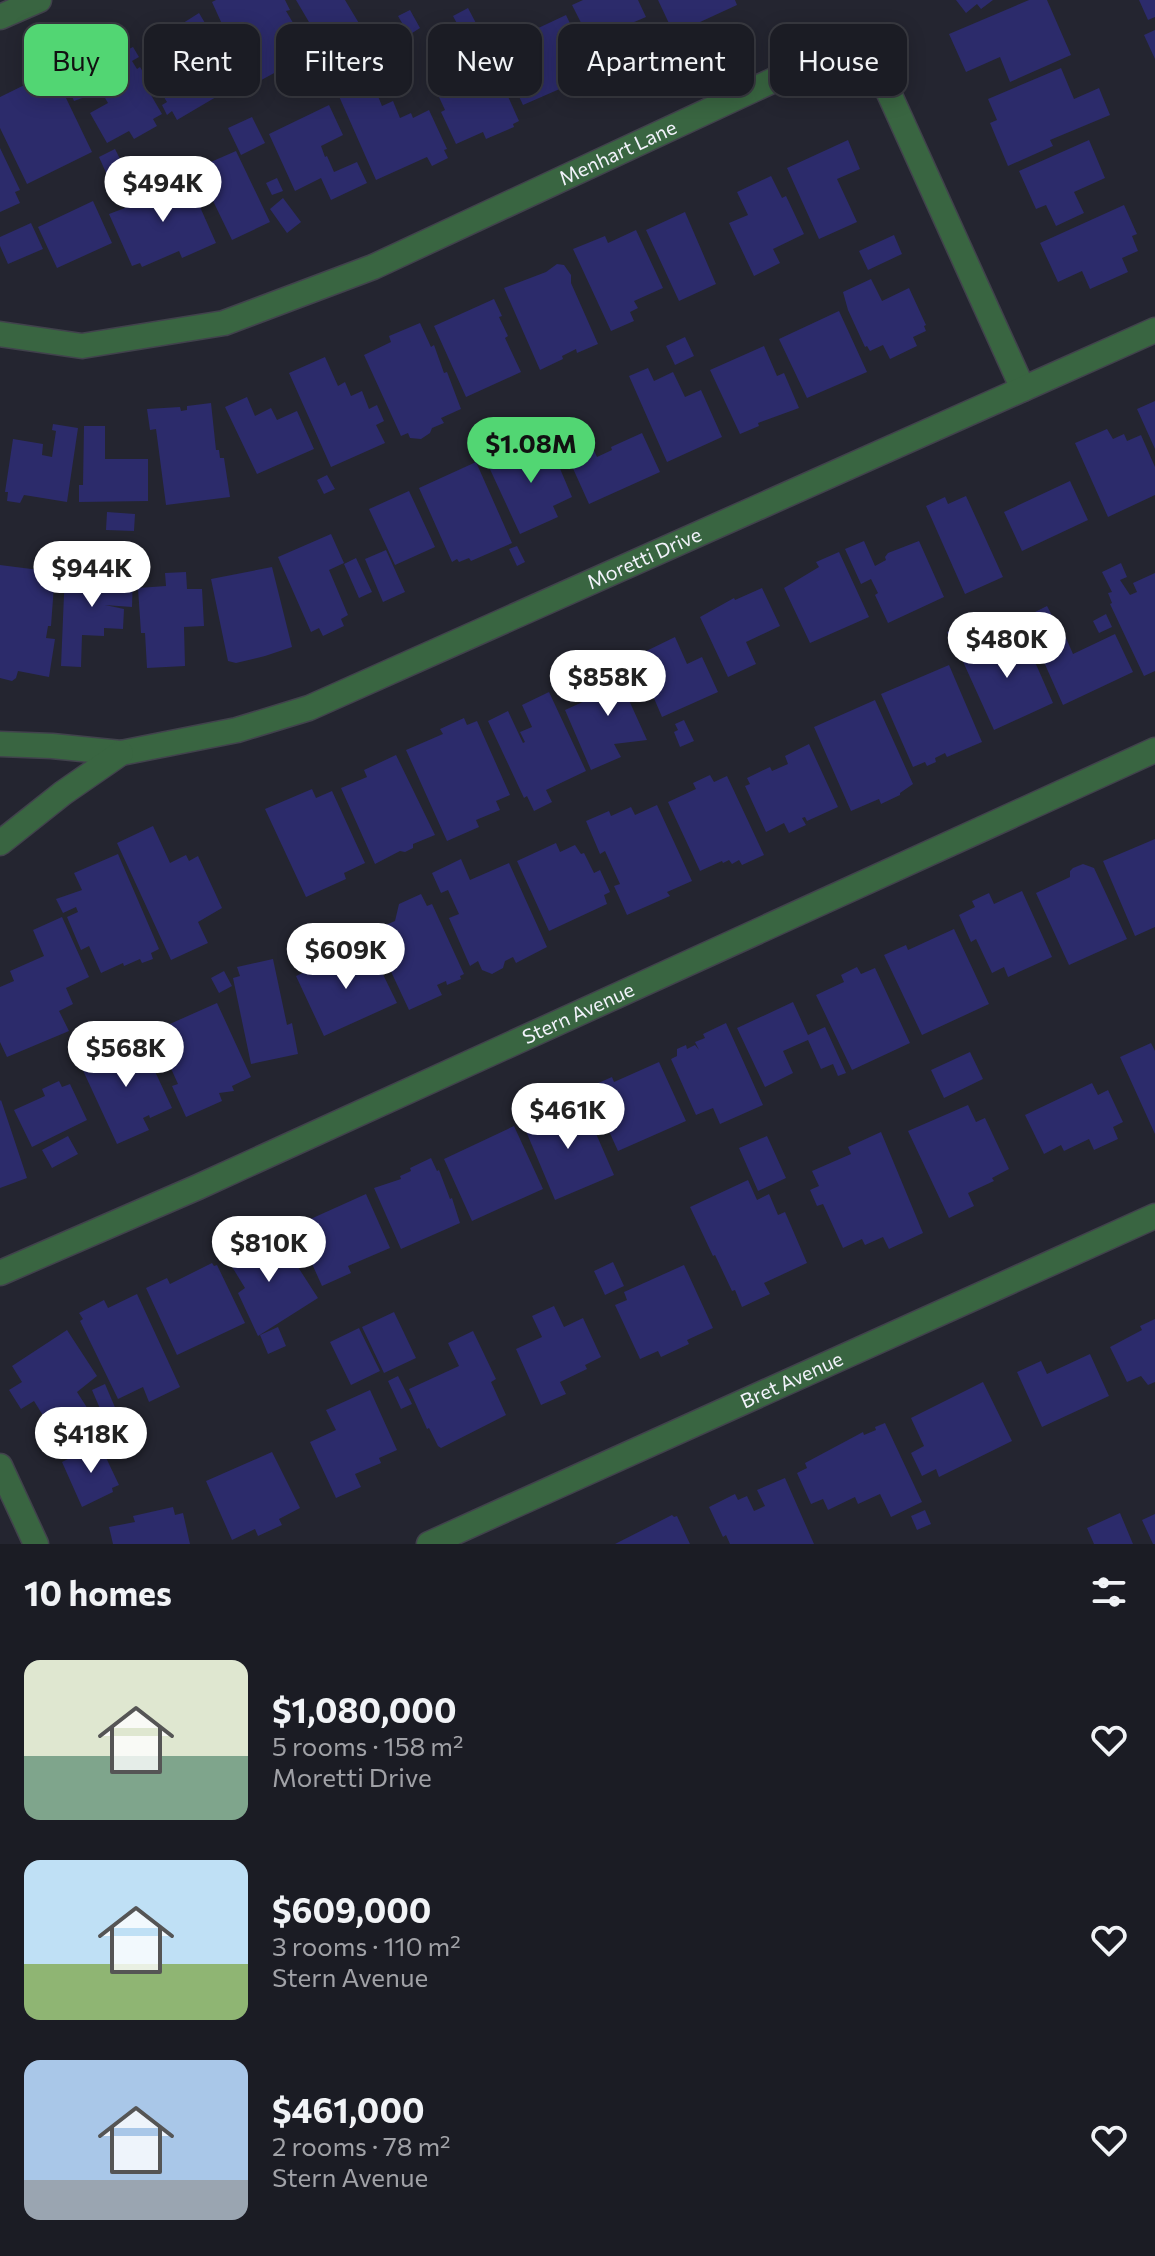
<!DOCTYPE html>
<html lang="en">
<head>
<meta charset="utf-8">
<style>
	body { margin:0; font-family:Commissioner,sans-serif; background:#282931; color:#f1f3f6; height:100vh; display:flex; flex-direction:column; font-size:30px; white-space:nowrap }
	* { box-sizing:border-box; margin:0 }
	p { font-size:26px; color:#a0a1a6 }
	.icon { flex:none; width:44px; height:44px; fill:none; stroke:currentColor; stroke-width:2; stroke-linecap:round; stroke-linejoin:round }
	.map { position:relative; height:1544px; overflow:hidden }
	.drawer { display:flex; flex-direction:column; background:#1b1c24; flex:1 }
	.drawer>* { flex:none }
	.guide { position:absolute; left:24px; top:24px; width:1108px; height:72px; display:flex; gap:16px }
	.price { position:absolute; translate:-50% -68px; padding:0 18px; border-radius:28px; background:#fff; color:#222; font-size:26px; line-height:52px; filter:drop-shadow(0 2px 4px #0008) }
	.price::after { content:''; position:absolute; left:50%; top:48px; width:24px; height:18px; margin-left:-12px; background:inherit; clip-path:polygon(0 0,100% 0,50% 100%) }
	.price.selected { background:#52d673; color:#111 }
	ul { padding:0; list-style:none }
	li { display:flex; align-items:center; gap:24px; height:200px; padding:0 24px }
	li span { display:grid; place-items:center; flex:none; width:224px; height:160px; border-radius:16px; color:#555 }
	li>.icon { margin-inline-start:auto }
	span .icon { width:96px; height:96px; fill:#fffc; stroke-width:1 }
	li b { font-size:34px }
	h2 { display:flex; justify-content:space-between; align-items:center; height:96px; padding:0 24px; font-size:34px }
	.pill { padding:0 28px; border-radius:16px; background:#1b1c24; box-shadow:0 4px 20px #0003,0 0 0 2px #393a41; font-size:28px; line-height:72px }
	.pill.selected { background:#52d673; color:#111 }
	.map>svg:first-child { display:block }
</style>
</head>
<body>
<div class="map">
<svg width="1155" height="1544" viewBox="0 0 1155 1544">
	<rect width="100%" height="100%" fill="#242530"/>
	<path fill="#2c2b6b" d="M 216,0 L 285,0 L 290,10 L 286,11 L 311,53 L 254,84 L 231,44 L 212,2 Z
		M 296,0 L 345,0 L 363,30 L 326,51 Z
		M 583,0 L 638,0 L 646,17 L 620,28 L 632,53 L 603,66 L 572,5 Z
		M 658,0 L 735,0 L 737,5 L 674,34 Z
		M 956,0 L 993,0 L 981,9 L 977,4 L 966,13 Z
		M 1029,0 L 1047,0 L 1071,55 L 1010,82 L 1000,57 L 966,72 L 949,34 Z
		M 1139,0 L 1155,0 L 1155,17 L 1148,20 Z
		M 468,8 L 478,27 L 463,35 L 453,16 Z
		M 410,10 L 420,28 L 409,35 L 398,16 Z
		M 199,13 L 220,48 L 212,53 L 233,87 L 177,120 L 172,111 L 167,115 L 162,105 L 167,102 L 144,65 L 181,43 L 189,56 L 196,52 L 180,25 Z
		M 566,15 L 594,74 L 523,105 L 496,48 Z
		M 390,24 L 399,42 L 385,48 L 377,30 Z
		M 695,30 L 706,56 L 680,68 L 669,42 Z
		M 1155,30 L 1155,59 L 1144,35 Z
		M 484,43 L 519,121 L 513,124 L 514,127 L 486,139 L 483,132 L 456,144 L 441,112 L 445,110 L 426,69 Z
		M 123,46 L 125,51 L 133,47 L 139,57 L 132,61 L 137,69 L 140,67 L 152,87 L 148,90 L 162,114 L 153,119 L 157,126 L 134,139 L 129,131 L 107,143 L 90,113 L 108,103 L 87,67 Z
		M 405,49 L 413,67 L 399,74 L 390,56 Z
		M 76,59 L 91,95 L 74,101 L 59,67 Z
		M 1061,68 L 1074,99 L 1099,88 L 1110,115 L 1050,140 L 1053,146 L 1008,166 L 990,123 L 997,120 L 988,99 Z
		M 53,71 L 92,152 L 27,184 L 0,128 L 0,97 Z
		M 373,84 L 382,106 L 393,101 L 400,118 L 411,113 L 413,118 L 429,110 L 447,149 L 444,150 L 448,158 L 432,166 L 427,157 L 376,180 L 338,94 L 349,89 L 351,94 Z
		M 329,105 L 343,135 L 321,146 L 325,157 L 327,156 L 334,172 L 357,162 L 367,183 L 331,200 L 321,178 L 295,191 L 269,134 Z
		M 252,117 L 265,143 L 241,155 L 228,128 Z
		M 848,140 L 860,169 L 837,179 L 857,222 L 819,239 L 787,168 Z
		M 1089,140 L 1105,178 L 1074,192 L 1084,213 L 1056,226 L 1046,205 L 1036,209 L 1019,171 Z
		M 0,148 L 20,190 L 15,192 L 20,203 L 0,212 Z
		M 115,149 L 124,167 L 107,175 L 99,157 Z
		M 236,151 L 270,222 L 232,240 L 197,168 Z
		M 184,171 L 216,243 L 182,258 L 179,251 L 142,267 L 140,263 L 132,266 L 109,214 L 146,200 L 144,195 L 147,192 Z
		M 771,176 L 782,198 L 786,196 L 804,234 L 773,249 L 780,263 L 754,276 L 729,223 L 748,215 L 737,192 Z
		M 277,178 L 283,191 L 272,195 L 266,183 Z
		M 283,198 L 301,222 L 287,233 L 270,209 Z
		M 93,201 L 112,243 L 57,268 L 38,227 Z
		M 1124,205 L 1137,234 L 1132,236 L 1138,251 L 1122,258 L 1128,272 L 1090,289 L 1082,271 L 1058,282 L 1040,243 Z
		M 685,212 L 716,284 L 679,301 L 646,230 Z
		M 31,223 L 43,249 L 8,264 L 0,246 L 0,237 Z
		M 636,230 L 663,288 L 634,301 L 638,308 L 630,312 L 634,321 L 611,331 L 573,249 L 605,236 L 608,243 Z
		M 894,235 L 902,254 L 868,270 L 859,251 Z
		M 557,264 L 564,265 L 571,275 L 571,283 L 598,344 L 577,353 L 576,349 L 562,356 L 563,359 L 540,370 L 504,288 L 546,272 Z
		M 871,279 L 882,301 L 909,288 L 926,325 L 924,326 L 926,331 L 913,337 L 917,346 L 890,359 L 883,345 L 870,351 L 867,346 L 865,347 L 848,310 L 843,292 Z
		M 494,299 L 502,316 L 499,317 L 508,336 L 505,338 L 521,372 L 466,397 L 434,326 Z
		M 839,311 L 867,372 L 807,398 L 779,339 Z
		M 420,323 L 431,347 L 434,345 L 444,373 L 447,372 L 461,409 L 441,418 L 444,423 L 432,428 L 430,433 L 421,439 L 410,438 L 408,433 L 401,436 L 364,355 L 391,342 L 389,336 Z
		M 685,337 L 694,356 L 675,365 L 666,346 Z
		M 764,346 L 777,376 L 784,373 L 799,408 L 758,423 L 759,426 L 740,434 L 710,370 Z
		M 325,357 L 338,386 L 345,382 L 351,396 L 362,391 L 369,409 L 377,405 L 384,421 L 376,425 L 385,443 L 331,467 L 289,373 Z
		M 648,368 L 654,381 L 673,372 L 685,397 L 701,390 L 722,437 L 667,462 L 629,376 Z
		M 247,397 L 255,416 L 271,408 L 277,420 L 297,411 L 314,449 L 257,474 L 225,407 Z
		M 1155,401 L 1155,449 L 1137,409 Z
		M 211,403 L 216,450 L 219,450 L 220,458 L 224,458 L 230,497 L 166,505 L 156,429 L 150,430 L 147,409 L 180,407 L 181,411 L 187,410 L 187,406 Z
		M 53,424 L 78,428 L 67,502 L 24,495 L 20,503 L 7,501 L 8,492 L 5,492 L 13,439 L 43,444 L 42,455 L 52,457 L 56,431 L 52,430 Z
		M 84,426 L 105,426 L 105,459 L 148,459 L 148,501 L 79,502 L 79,485 L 83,485 Z
		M 1107,429 L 1113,439 L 1124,434 L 1127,441 L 1141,435 L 1155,467 L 1155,495 L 1108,517 L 1075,443 Z
		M 499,432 L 505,448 L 488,456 L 481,439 Z
		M 586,433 L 597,457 L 612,450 L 611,447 L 642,433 L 660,472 L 589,504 L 562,444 Z
		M 547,438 L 572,497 L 553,506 L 558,517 L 520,534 L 488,465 Z
		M 476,462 L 512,543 L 471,561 L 469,558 L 459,562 L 457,559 L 452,562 L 419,488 Z
		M 327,475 L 335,489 L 324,494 L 317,480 Z
		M 1070,481 L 1088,520 L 1022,551 L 1004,512 Z
		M 409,491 L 435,547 L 395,565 L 369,509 Z
		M 966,496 L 1003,577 L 965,594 L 926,506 L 945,497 L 948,504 Z
		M 107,512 L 135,514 L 134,531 L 106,530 Z
		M 331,534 L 344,563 L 329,570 L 348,615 L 341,619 L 344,626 L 323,636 L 319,628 L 311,632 L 278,557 Z
		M 864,541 L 875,566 L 886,560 L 885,557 L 888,553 L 919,541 L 944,597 L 888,623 L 875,595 L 878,593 L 871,579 L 861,584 L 845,549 Z
		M 517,546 L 525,562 L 517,566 L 509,549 Z
		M 386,550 L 405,592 L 383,602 L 365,559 Z
		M 839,552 L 869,617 L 810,643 L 784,588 L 819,567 L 816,562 Z
		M 356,558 L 372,592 L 359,598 L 344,564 Z
		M 1121,563 L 1127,577 L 1120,580 L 1130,595 L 1137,592 L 1133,583 L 1155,573 L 1155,671 L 1144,676 L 1110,604 L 1112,603 L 1108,593 L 1112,592 L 1102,572 Z
		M 0,565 L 55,572 L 51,626 L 48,626 L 46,638 L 55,639 L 49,677 L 18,671 L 16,678 L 12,681 L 0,678 Z
		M 272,567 L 292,647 L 265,656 L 236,663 L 228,661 L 211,579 Z
		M 65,571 L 133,574 L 132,607 L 105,605 L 124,609 L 123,629 L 104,628 L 104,636 L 82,635 L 81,667 L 61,666 Z
		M 186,572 L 187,589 L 202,589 L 204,626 L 184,627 L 185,666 L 147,668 L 145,633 L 141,633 L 138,588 L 166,586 L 165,573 Z
		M 762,588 L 780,626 L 746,642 L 756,664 L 728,677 L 700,617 L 734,598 L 735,600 Z
		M 1047,606 L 1057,625 L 1044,631 L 1035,612 Z
		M 1106,614 L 1112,627 L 1099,633 L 1093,621 Z
		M 970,622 L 977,639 L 963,646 L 961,642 L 953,646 L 947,632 Z
		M 1018,631 L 1025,647 L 1028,646 L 1053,703 L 994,730 L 960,655 Z
		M 1063,631 L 1073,654 L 1115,634 L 1133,672 L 1063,705 L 1036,644 Z
		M 675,637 L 687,664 L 702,657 L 718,692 L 662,717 L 636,656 Z
		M 628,657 L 644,691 L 628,698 L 647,740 L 614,744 L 621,757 L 591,770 L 565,710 L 618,686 L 609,666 Z
		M 949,665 L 982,742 L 947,757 L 945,753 L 935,758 L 936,762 L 927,766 L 925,762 L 913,767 L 881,694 Z
		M 549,692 L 586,771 L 546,790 L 552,802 L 534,811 L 527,796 L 524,798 L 488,721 L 508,711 L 523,743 L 525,742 L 520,732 L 532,727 L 522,705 Z
		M 875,700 L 913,784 L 900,793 L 900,795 L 881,804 L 879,799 L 851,811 L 814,727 Z
		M 464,718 L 467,725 L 477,721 L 510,795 L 496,801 L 500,810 L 476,820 L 479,827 L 447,841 L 406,750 L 443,734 L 440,729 Z
		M 684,720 L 694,741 L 680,747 L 674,732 L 678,730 L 675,724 Z
		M 809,744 L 838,807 L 807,821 L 805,817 L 802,818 L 806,825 L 789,833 L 784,823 L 766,832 L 745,786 L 750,784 L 747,778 L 770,767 L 772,771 L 788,764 L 785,756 Z
		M 396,755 L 435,835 L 413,844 L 413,848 L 405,852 L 400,851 L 375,864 L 341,788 L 367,777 L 364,770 Z
		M 710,775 L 714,782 L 727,776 L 764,855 L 742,865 L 739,860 L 732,864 L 729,860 L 723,863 L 722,861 L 700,871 L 668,802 L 696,789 L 693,783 Z
		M 312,789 L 316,798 L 332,791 L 365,863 L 344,873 L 346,879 L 306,897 L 265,809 Z
		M 657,805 L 692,881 L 667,892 L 670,896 L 627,915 L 614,886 L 620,884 L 605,851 L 600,854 L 586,821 L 609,811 L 611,816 L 631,807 L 635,815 Z
		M 153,826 L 170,863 L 186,855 L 189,861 L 198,856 L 222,908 L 198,922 L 208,943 L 171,960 L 117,843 Z
		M 1155,839 L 1155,927 L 1135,936 L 1103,861 Z
		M 556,843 L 560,852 L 575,845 L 581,854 L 584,853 L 594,873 L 600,870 L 610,892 L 604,895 L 607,904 L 549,931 L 517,861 Z
		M 118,854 L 159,949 L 151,953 L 153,959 L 142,963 L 140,959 L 124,966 L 123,963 L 101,973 L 89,946 L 81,950 L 67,917 L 78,912 L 76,907 L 63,913 L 56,899 L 82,890 L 74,873 Z
		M 461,859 L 470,880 L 509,863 L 547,947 L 516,963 L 513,957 L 505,961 L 503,968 L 492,974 L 482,970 L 478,961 L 470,966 L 449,918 L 459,914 L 448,890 L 441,893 L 432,873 Z
		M 1083,864 L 1094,868 L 1127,939 L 1069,965 L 1036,893 L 1070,877 L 1070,871 L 1073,868 Z
		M 1022,891 L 1052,957 L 1008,977 L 1004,967 L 992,973 L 976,939 L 971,942 L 959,915 L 975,907 L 972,901 L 989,893 L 994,904 Z
		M 421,894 L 427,906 L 432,904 L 464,974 L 460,976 L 461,979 L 447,985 L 446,981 L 437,985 L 442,995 L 409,1010 L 372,931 L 395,921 L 399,904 Z
		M 62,917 L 89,977 L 66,988 L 73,1004 L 59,1011 L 69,1031 L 7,1057 L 0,1042 L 0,987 L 14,981 L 10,971 L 44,956 L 33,930 Z
		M 954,929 L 989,1004 L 922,1035 L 884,955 L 906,945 L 908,950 Z
		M 355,949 L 359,958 L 372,952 L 397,1003 L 324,1036 L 296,976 Z
		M 273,959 L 287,1025 L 292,1023 L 298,1054 L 251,1064 L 233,978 L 240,976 L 237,967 Z
		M 857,967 L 861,974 L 875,968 L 910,1043 L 852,1070 L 816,995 L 844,982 L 841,975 Z
		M 224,971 L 232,986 L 219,993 L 211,978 Z
		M 793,1002 L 808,1035 L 825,1027 L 846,1073 L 838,1076 L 833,1064 L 821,1069 L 808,1040 L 783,1051 L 793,1073 L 765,1087 L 737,1028 Z
		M 217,1003 L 251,1077 L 232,1086 L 234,1091 L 219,1093 L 222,1101 L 186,1117 L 172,1086 L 178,1084 L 154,1031 Z
		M 726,1023 L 763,1105 L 720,1124 L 713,1108 L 696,1115 L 671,1059 L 677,1056 L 677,1049 L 686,1045 L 687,1049 L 695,1045 L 699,1050 L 695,1042 L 705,1038 L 703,1034 Z
		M 139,1037 L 172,1108 L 150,1118 L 149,1115 L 143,1118 L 149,1130 L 117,1144 L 80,1064 Z
		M 1151,1043 L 1155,1051 L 1155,1134 L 1120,1057 Z
		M 970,1052 L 983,1079 L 944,1098 L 931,1070 Z
		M 659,1062 L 686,1121 L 618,1151 L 589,1087 L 612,1077 L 614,1082 Z
		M 59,1081 L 62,1087 L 70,1084 L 87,1120 L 32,1147 L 14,1110 L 45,1096 L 42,1089 Z
		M 1092,1083 L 1098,1095 L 1108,1090 L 1123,1122 L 1113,1127 L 1118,1139 L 1094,1150 L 1089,1139 L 1064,1151 L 1061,1145 L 1044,1154 L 1025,1115 Z
		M 1,1100 L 27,1178 L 0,1188 L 0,1101 Z
		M 968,1105 L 976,1122 L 985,1118 L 1009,1169 L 992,1178 L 994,1181 L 968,1193 L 974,1206 L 949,1218 L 908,1131 Z
		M 584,1106 L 614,1175 L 555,1200 L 523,1124 L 555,1111 L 558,1117 Z
		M 514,1126 L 543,1189 L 472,1221 L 444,1159 Z
		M 881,1132 L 923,1233 L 889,1249 L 883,1237 L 865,1245 L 862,1239 L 843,1248 L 823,1204 L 817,1206 L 810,1190 L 819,1186 L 812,1171 L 851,1154 L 848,1147 Z
		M 68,1136 L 78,1154 L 52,1168 L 42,1150 Z
		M 767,1136 L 786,1178 L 758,1191 L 739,1148 Z
		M 431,1158 L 437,1171 L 439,1170 L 450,1199 L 452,1198 L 460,1223 L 401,1249 L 374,1188 L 401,1179 L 400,1176 L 411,1171 L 410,1168 Z
		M 748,1180 L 757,1200 L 769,1194 L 778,1215 L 785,1212 L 807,1263 L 764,1283 L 770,1294 L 742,1307 L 735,1290 L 732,1291 L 715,1255 L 713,1256 L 690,1207 Z
		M 366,1194 L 390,1248 L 348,1266 L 351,1273 L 322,1286 L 295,1226 Z
		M 243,1240 L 250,1249 L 264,1240 L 272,1252 L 283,1244 L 318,1298 L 258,1336 L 238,1293 L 245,1288 L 223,1252 Z
		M 613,1262 L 624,1286 L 605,1295 L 594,1271 Z
		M 212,1263 L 214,1266 L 217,1265 L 245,1323 L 177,1355 L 146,1288 L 167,1278 L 170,1284 Z
		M 684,1265 L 713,1328 L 687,1340 L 689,1344 L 661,1357 L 658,1351 L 640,1359 L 615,1305 L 627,1300 L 624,1292 Z
		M 137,1294 L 180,1387 L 149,1402 L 143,1387 L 118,1399 L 80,1321 L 83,1319 L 79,1313 L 104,1300 L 108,1308 Z
		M 554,1306 L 564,1327 L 583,1318 L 601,1357 L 585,1365 L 587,1369 L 560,1382 L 566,1394 L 541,1405 L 516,1349 L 542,1337 L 532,1316 Z
		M 394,1312 L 416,1358 L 384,1373 L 362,1327 Z
		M 1155,1319 L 1155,1382 L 1148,1385 L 1141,1376 L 1127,1382 L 1110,1347 L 1142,1330 L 1140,1326 Z
		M 278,1327 L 286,1346 L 268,1354 L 260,1335 Z
		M 359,1328 L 380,1371 L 351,1385 L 330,1342 Z
		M 67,1330 L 97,1376 L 77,1392 L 93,1417 L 76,1428 L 70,1419 L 52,1430 L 34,1401 L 21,1409 L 9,1390 L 22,1382 L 12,1366 Z
		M 473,1331 L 496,1379 L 491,1382 L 506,1415 L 441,1448 L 438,1446 L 429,1428 L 427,1429 L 409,1389 L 459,1366 L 448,1343 Z
		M 1090,1354 L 1109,1396 L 1042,1427 L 1017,1372 L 1041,1361 L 1047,1374 Z
		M 398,1376 L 412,1404 L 401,1409 L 388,1381 Z
		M 983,1382 L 1012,1441 L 939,1477 L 936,1469 L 922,1476 L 911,1453 L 924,1446 L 911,1418 Z
		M 105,1384 L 117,1412 L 104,1418 L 92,1390 Z
		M 370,1390 L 397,1450 L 379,1458 L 381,1463 L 355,1474 L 361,1487 L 336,1498 L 310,1442 L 336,1430 L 326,1410 Z
		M 885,1423 L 922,1502 L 891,1517 L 880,1494 L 858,1504 L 855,1497 L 828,1510 L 823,1499 L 811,1504 L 797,1473 L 807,1468 L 805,1463 L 863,1432 L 864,1435 L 876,1430 L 875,1427 Z
		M 92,1447 L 93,1450 L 101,1447 L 119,1485 L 112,1488 L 113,1492 L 82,1507 L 62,1462 Z
		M 272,1452 L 300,1508 L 279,1519 L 282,1525 L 258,1536 L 255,1529 L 232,1540 L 206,1481 Z
		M 785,1478 L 814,1544 L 730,1544 L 726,1535 L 723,1537 L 709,1507 L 735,1494 L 738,1500 L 747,1496 L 754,1511 L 765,1506 L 757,1490 Z
		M 173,1507 L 175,1515 L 183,1513 L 190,1544 L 113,1544 L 109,1527 L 135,1522 L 133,1516 Z
		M 925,1510 L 931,1524 L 917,1530 L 911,1516 Z
		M 1120,1513 L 1133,1544 L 1094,1544 L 1087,1528 Z
		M 1155,1514 L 1155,1544 L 1153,1544 L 1142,1520 Z
		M 672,1515 L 674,1517 L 677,1516 L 690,1544 L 615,1544 Z"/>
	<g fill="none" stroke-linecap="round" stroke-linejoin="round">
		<g stroke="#41424c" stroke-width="27">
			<g id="street">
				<path d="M 0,17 L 39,0"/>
				<path id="s1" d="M 0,334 L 82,346 L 224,323 L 373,267 L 864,38 L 1023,389"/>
				<path id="s2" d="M 0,744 L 52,746 L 121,753 L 237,730 L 309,708 L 1155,330"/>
				<path d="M 0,843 L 63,793 L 121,753"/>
				<path id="s3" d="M 0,1273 L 198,1187 L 1155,750"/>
				<path d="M 0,1466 L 36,1544"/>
				<path id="s4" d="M 429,1544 L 1155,1216"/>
			</g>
		</g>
		<use href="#street" stroke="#396541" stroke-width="24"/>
	</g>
	<g text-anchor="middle" stroke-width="7" stroke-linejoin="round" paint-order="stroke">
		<g font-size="20" fill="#f2f3fb" stroke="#1b1c26">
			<text dy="7" stroke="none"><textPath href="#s1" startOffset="656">Menhart Lane</textPath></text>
			<text dy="7" stroke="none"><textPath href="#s2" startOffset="682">Moretti Drive</textPath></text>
			<text dy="7" stroke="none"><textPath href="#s3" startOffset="634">Stern Avenue</textPath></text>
			<text dy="7" stroke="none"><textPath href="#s4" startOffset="398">Bret Avenue</textPath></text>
		</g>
	</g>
</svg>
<b class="price" style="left:163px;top:224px">$494K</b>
<b class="price selected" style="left:531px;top:485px">$1.08M</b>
<b class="price" style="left:92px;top:609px">$944K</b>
<b class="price" style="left:1007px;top:680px">$480K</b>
<b class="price" style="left:608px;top:718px">$858K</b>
<b class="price" style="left:346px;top:991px">$609K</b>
<b class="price" style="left:126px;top:1089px">$568K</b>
<b class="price" style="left:568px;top:1151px">$461K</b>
<b class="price" style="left:269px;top:1284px">$810K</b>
<b class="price" style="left:91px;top:1475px">$418K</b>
<div class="guide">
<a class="pill selected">Buy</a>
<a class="pill">Rent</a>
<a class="pill">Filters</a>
<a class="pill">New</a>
<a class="pill">Apartment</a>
<a class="pill">House</a>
</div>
</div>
<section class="drawer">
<h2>10 homes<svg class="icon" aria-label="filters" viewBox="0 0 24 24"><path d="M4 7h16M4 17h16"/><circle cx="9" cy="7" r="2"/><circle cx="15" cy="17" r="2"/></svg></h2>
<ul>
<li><span style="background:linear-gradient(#dfe7d0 60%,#7fa58c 0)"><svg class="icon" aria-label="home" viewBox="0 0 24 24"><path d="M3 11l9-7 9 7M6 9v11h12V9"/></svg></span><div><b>$1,080,000</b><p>5 rooms · 158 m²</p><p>Moretti Drive</p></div><svg class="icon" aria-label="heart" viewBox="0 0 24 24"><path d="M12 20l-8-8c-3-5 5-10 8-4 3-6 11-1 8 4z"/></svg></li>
<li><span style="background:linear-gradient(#bfe0f5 65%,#8fb573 0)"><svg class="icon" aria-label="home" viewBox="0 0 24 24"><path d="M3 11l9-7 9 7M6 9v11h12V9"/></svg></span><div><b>$609,000</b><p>3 rooms · 110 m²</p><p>Stern Avenue</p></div><svg class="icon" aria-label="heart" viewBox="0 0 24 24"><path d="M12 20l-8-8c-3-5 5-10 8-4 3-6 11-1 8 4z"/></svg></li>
<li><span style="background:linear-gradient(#a9c7e8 75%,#9aa5b1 0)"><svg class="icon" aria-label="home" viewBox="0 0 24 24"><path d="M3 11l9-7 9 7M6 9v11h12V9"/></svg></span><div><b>$461,000</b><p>2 rooms · 78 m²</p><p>Stern Avenue</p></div><svg class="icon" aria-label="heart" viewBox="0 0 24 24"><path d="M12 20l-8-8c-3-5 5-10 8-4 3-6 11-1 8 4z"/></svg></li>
</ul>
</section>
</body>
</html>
